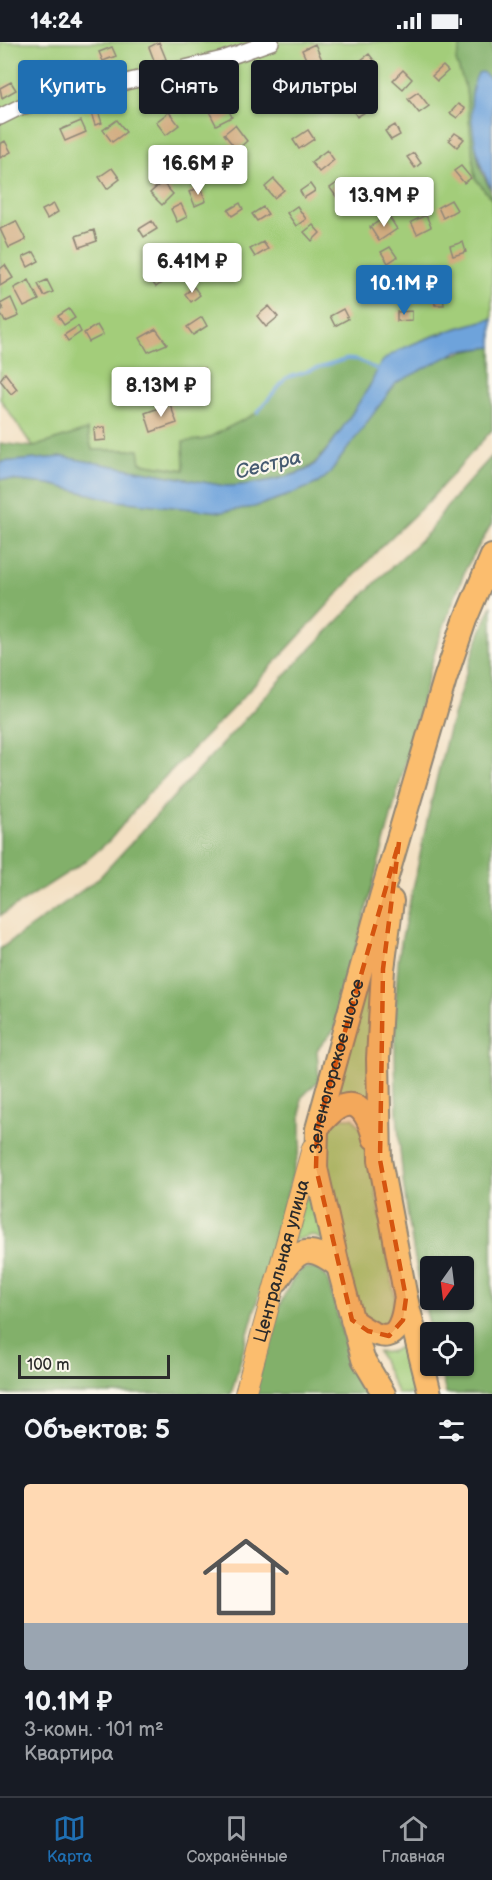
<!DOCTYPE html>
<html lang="ru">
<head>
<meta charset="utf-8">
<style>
	body { margin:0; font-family:"Balsamiq Sans",sans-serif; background:#242831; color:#f1f3f6; height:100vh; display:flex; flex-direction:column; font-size:22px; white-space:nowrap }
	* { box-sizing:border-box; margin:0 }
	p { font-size:20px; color:#9ea1a6 }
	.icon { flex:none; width:33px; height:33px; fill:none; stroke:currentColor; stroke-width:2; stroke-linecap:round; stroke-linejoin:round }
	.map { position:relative; height:1352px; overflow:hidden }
	.drawer { display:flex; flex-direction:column; background:#171b24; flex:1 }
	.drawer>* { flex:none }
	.top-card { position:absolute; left:18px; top:18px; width:456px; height:54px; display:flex; gap:12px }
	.needle { width:39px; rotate:194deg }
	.buttons { position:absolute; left:420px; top:1214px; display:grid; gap:12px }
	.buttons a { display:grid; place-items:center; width:54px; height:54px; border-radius:6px; background:#171b24; box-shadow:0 2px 4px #0004; font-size:30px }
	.scale { position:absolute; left:18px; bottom:15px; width:152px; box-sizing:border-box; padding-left:6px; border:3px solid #2b2b2b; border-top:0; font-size:16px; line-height:21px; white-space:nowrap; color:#2b2b2b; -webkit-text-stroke:4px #fbf7ec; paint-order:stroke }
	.price { position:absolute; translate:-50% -51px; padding:0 14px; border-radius:6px; background:#fff; color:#222; font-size:20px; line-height:39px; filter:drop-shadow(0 2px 3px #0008) }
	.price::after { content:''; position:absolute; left:50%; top:36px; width:18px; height:14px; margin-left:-9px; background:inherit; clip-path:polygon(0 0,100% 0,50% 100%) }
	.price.selected { background:#1f6fb2; color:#fff }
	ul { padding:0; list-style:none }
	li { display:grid; align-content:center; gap:12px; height:318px; padding:0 24px }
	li+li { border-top:2px solid #363941 }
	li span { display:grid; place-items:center; height:186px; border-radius:6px; color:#555 }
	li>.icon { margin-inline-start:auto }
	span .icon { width:108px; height:108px; fill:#fffc; stroke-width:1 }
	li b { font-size:26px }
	h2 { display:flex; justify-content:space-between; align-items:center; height:72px; padding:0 24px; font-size:26px }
	.chip { padding:0 21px; border-radius:6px; background:#171b24; box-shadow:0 2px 4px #0004; font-size:21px; line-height:54px }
	.chip.selected { background:#1f6fb2; color:#fff }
	.status { display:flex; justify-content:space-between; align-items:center; height:42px; padding:0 30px; background:#171b24; direction:ltr }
	.status svg { height:16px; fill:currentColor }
	.tabs { display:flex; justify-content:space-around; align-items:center; height:84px; border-top:2px solid #363941; background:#171b24; font-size:16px; color:#9ea1a6 }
	.tabs a { display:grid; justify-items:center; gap:3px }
	.tabs .selected { color:#1f6fb2 }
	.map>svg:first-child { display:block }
</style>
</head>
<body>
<div class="status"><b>14:24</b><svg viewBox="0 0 49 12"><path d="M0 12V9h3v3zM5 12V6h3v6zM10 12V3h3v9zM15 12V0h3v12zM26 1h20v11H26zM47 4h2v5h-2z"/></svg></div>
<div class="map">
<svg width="492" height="1352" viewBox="0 0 492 1352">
	<rect width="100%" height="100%" fill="#fbf7ec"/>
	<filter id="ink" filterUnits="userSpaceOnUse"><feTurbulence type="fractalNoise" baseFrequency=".0167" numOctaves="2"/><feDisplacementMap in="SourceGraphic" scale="12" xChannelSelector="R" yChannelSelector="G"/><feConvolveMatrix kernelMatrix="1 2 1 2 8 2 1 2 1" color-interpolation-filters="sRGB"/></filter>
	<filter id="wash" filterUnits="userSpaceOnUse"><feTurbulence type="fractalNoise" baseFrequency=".008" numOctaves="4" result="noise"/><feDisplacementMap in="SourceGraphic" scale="24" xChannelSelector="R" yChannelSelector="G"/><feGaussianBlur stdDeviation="1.35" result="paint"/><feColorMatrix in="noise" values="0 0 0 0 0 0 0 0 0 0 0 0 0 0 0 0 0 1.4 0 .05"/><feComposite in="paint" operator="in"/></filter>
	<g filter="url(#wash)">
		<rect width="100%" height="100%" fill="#f3e0c3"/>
		<path fill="#a3cd7a" stroke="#677c52" stroke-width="1.5" d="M 0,0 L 462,0 L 456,19 L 466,47 L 475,136 L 492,158 L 492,277 C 464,283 392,302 378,328 L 368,322 L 286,336 L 257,371 L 206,397 L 183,401 L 185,428 L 141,421 L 139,408 L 92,408 L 87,388 L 33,405 L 0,357 Z
			M 391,831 L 371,1064 L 332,1058 Z
			M 339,1076 L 353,1076 L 361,1086 L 369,1111 L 395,1255 L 392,1280 L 384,1287 L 359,1271 L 325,1130 L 327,1086 Z
			M 311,1128 L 323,1198 L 312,1193 L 293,1199 Z
			M 406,1296 L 421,1352 L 398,1352 L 378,1310 C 392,1312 399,1308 406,1296 Z"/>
		<path fill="#82b06a" stroke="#566e4a" stroke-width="1.5" fill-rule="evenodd" d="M 462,0 L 492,0 L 492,80 L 492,42 L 474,40 C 473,69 472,100 481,128 C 485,140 492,145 492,158 L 475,136 L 466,47 L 456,19 Z
			M 492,305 L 492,388 L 428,460 L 381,505 L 232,667 L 148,752 L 110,798 L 86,819 L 0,874 L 0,437 L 49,442 L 118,459 L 221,470 L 254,465 L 289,453 L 318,441 L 328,433 L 396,341 C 429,319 453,310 492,305 Z
			M 347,317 L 358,318 L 378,328 C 366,352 331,407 311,424 C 298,435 243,444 225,444 L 63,415 L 0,420 L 0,401 L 33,405 L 87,388 L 92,408 L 139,408 L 141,421 L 184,428 L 183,400 L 206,397 L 257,371 L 286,336 Z
			M 492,414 L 492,481 L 466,526 L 437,602 L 334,988 L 317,1008 L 319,1038 L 301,1056 L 301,1103 L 231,1352 L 0,1352 L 0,907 L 98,837 L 289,629 L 381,535 L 429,490 L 446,465 Z
			M 492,563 L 492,1352 L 446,1352 L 439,1323 L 464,1323 L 464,1290 L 431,1290 C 401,1173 389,1042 398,921 C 401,892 410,861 416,833 C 434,741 455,649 492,563 ZM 430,1224 L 464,1224 L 464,1257 L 430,1257 Z
			M 304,1226 L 317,1227 L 327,1235 L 349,1315 L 371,1352 L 254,1352 C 264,1319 277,1245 304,1226 Z"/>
		<path fill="#6ea3db" stroke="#4c6783" stroke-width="1.5" d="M 482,30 L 491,37 L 492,42 L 492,147 C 476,121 463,60 478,31 Z
			M 492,277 L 492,305 L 458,309 L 396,341 L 328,433 L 318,441 L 289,453 L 254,465 L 221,470 L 118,459 L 49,442 L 0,437 L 0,420 L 63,415 L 225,444 C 245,444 293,436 310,426 C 326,415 357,363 369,345 C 374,337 376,327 382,320 C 397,303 469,282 492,277 Z"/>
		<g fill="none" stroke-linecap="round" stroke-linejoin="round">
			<path stroke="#6ea3db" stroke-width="3" d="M 257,371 L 286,336 L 347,317 L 358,318 L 378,328"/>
		</g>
		<g id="blocks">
			<path fill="#d1ac80" d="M 159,0 L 166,17 L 155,21 L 149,5 Z
				M 315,2 L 322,18 L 309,24 L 302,8 Z
				M 112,5 L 116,14 L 103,19 L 99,10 Z
				M 369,12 L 377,22 L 368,29 L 360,19 Z
				M 342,19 L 349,28 L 337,38 L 329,29 Z
				M 443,24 L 448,29 L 437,39 L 432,34 Z
				M 403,28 L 412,37 L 403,47 L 393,38 Z
				M 266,36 L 272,45 L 261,53 L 255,44 Z
				M 11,40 L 16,48 L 2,56 L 0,46 Z
				M 359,49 L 370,67 L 357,75 L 347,57 Z
				M 418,50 L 429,64 L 419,71 L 408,57 Z
				M 458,62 L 465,67 L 457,76 L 450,71 Z
				M 96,63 L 102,81 L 95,83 L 89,65 Z
				M 226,63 L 232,75 L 216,83 L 210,71 Z
				M 169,70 L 179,83 L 166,93 L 156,80 Z
				M 117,78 L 126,90 L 112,100 L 103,88 Z
				M 81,79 L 86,90 L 65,99 L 60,88 Z
				M 235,83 L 247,99 L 237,108 L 224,92 Z
				M 395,83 L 400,93 L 391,98 L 385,89 Z
				M 308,88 L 314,97 L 299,107 L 293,98 Z
				M 455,91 L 464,97 L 457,105 L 449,98 Z
				M 5,99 L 11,110 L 0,116 L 0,102 Z
				M 327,108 L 334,118 L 319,130 L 311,120 Z
				M 414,111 L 421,121 L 415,126 L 407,115 Z
				M 202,113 L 212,125 L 202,133 L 192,121 Z
				M 461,124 L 471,136 L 464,141 L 454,129 Z
				M 112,126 L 120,137 L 107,147 L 99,135 Z
				M 274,137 L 284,148 L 274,156 L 265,145 Z
				M 340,139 L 348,151 L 338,157 L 330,146 Z
				M 162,140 L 173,152 L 162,163 L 150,151 Z
				M 310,142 L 315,149 L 304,156 L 300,149 Z
				M 397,143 L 405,154 L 397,160 L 389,148 Z
				M 200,145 L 206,159 L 195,164 L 189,150 Z
				M 451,158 L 457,168 L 443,176 L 438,165 Z
				M 240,161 L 243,167 L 232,174 L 228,168 Z
				M 54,162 L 58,170 L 47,177 L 42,168 Z
				M 181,162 L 187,175 L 177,180 L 171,167 Z
				M 297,164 L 306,177 L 296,184 L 287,171 Z
				M 263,165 L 268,172 L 257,179 L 252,172 Z
				M 388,173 L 397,187 L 379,199 L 370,185 Z
				M 426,173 L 431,185 L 417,192 L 411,180 Z
				M 16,179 L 26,198 L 9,206 L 0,187 Z
				M 152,179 L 157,187 L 144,195 L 139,187 Z
				M 313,183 L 320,191 L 312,199 L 304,190 Z
				M 94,188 L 97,199 L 80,205 L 76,194 Z
				M 263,200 L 268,207 L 255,215 L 250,207 Z
				M 463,200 L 466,210 L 453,214 L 450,204 Z
				M 390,205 L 397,215 L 388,221 L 381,210 Z
				M 34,210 L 39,219 L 28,225 L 23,215 Z
				M 220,217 L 226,226 L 216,233 L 210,224 Z
				M 5,223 L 13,236 L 0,244 L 0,227 Z
				M 158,229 L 165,238 L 156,245 L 149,236 Z
				M 29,238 L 39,258 L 24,265 L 14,246 Z
				M 47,238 L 53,250 L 44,254 L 38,242 Z
				M 194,245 L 200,253 L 191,260 L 185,252 Z
				M 443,252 L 444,263 L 435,263 L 434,253 Z
				M 11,256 L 19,274 L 5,280 L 0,270 L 3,267 L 0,262 Z
				M 269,264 L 278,275 L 266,285 L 257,274 Z
				M 69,267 L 75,276 L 64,283 L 58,274 Z
				M 343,267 L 348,277 L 335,284 L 330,274 Z
				M 412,269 L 412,278 L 397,279 L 397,270 Z
				M 202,275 L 207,284 L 193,293 L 187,285 Z
				M 97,283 L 103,293 L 89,300 L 84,291 Z
				M 78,284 L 81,290 L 68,299 L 64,293 Z
				M 156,287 L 167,302 L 148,310 L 140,296 Z
				M 204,326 L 207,333 L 195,339 L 191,332 Z
				M 5,331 L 17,347 L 11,352 L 0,338 Z
				M 180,336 L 182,342 L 169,347 L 167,341 Z
				M 170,362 L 177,381 L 151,390 L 145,371 Z
				M 105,385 L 106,398 L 95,399 L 94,386 Z"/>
		</g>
	</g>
	<g filter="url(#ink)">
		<use href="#blocks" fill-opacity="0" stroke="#8f8677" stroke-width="1.5"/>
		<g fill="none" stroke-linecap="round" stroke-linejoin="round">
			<g stroke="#8f8677" stroke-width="18">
				<path id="minor" d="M 0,75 L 20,65 L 223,17 L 271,0
					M 150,335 L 160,351"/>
			</g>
			<g stroke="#8f8677" stroke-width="22">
				<g id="major">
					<path id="s1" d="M 245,1352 L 312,1106"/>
				</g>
			</g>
			<g stroke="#8f8677" stroke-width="26">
				<g id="highway">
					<path d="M 392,859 L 383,927 L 378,1017 L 380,1118 L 406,1256 L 430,1352"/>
					<path d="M 319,1084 C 345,1052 364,1056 374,1096"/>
					<path d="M 278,1238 C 297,1207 307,1200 338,1224"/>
					<path d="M 352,1278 C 382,1300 400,1303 405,1260"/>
					<path id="s2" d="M 384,1352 L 363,1317 L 338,1224 L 316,1126 L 317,1087 L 381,855 L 445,637 L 465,578 L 492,514"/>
				</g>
			</g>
			<use href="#minor" stroke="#fff" stroke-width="15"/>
			<use href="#major" stroke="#fbbd6e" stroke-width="20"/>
			<use href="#highway" stroke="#fbbd6e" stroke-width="22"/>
		</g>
	</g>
	<path fill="#d5540f" fill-opacity="0.2" stroke="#d5540f" stroke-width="4.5" stroke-dasharray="12 8" stroke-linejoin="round" d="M 399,800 L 383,927 L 380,1118 L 406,1256 L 403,1278 L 389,1294 L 368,1289 L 352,1278 L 316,1126 L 317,1087 Z"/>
	<g text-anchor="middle" stroke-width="4.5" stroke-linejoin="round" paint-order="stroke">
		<g font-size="18" fill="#2b2b2b" stroke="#fbf7ec">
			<text dy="6" stroke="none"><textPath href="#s2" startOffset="342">Зеленогорское шоссе</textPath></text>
			<text dy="6" stroke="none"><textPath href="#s1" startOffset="138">Центральная улица</textPath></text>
		</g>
		<g font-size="20" font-style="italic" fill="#465b71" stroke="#fbf7ec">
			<text transform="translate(268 422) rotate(-14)" y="7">Сестра</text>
		</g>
	</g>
</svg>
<div class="buttons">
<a><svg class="needle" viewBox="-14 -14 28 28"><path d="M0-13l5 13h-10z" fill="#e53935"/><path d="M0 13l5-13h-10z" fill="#9ea1a6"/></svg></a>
<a><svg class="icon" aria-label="locate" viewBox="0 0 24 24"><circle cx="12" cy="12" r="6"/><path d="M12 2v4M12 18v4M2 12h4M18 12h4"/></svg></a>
</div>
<div class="scale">100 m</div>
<b class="price" style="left:198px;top:154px">16.6M ₽</b>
<b class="price" style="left:384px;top:186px">13.9M ₽</b>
<b class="price" style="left:192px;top:252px">6.41M ₽</b>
<b class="price selected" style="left:404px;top:274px">10.1M ₽</b>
<b class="price" style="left:161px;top:376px">8.13M ₽</b>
<div class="top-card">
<a class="chip selected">Купить</a>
<a class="chip">Снять</a>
<a class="chip">Фильтры</a>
</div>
</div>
<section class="drawer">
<h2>Объектов: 5<svg class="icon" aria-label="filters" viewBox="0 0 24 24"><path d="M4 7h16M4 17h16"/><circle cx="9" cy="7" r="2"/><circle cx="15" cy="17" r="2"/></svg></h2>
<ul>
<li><span style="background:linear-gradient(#ffd9b3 75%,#9aa5b1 0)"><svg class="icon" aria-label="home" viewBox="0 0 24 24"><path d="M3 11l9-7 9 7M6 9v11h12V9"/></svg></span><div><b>10.1M ₽</b><p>3-комн. · 101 m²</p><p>Квартира</p></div></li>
</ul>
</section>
<nav class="tabs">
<a class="selected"><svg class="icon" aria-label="map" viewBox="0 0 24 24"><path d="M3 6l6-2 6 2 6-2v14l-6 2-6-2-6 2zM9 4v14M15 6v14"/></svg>Карта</a>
<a><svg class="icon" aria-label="saved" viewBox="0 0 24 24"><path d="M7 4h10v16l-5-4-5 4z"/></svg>Сохранённые</a>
<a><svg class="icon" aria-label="home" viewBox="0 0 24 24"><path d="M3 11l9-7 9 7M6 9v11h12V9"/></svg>Главная</a>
</nav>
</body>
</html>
